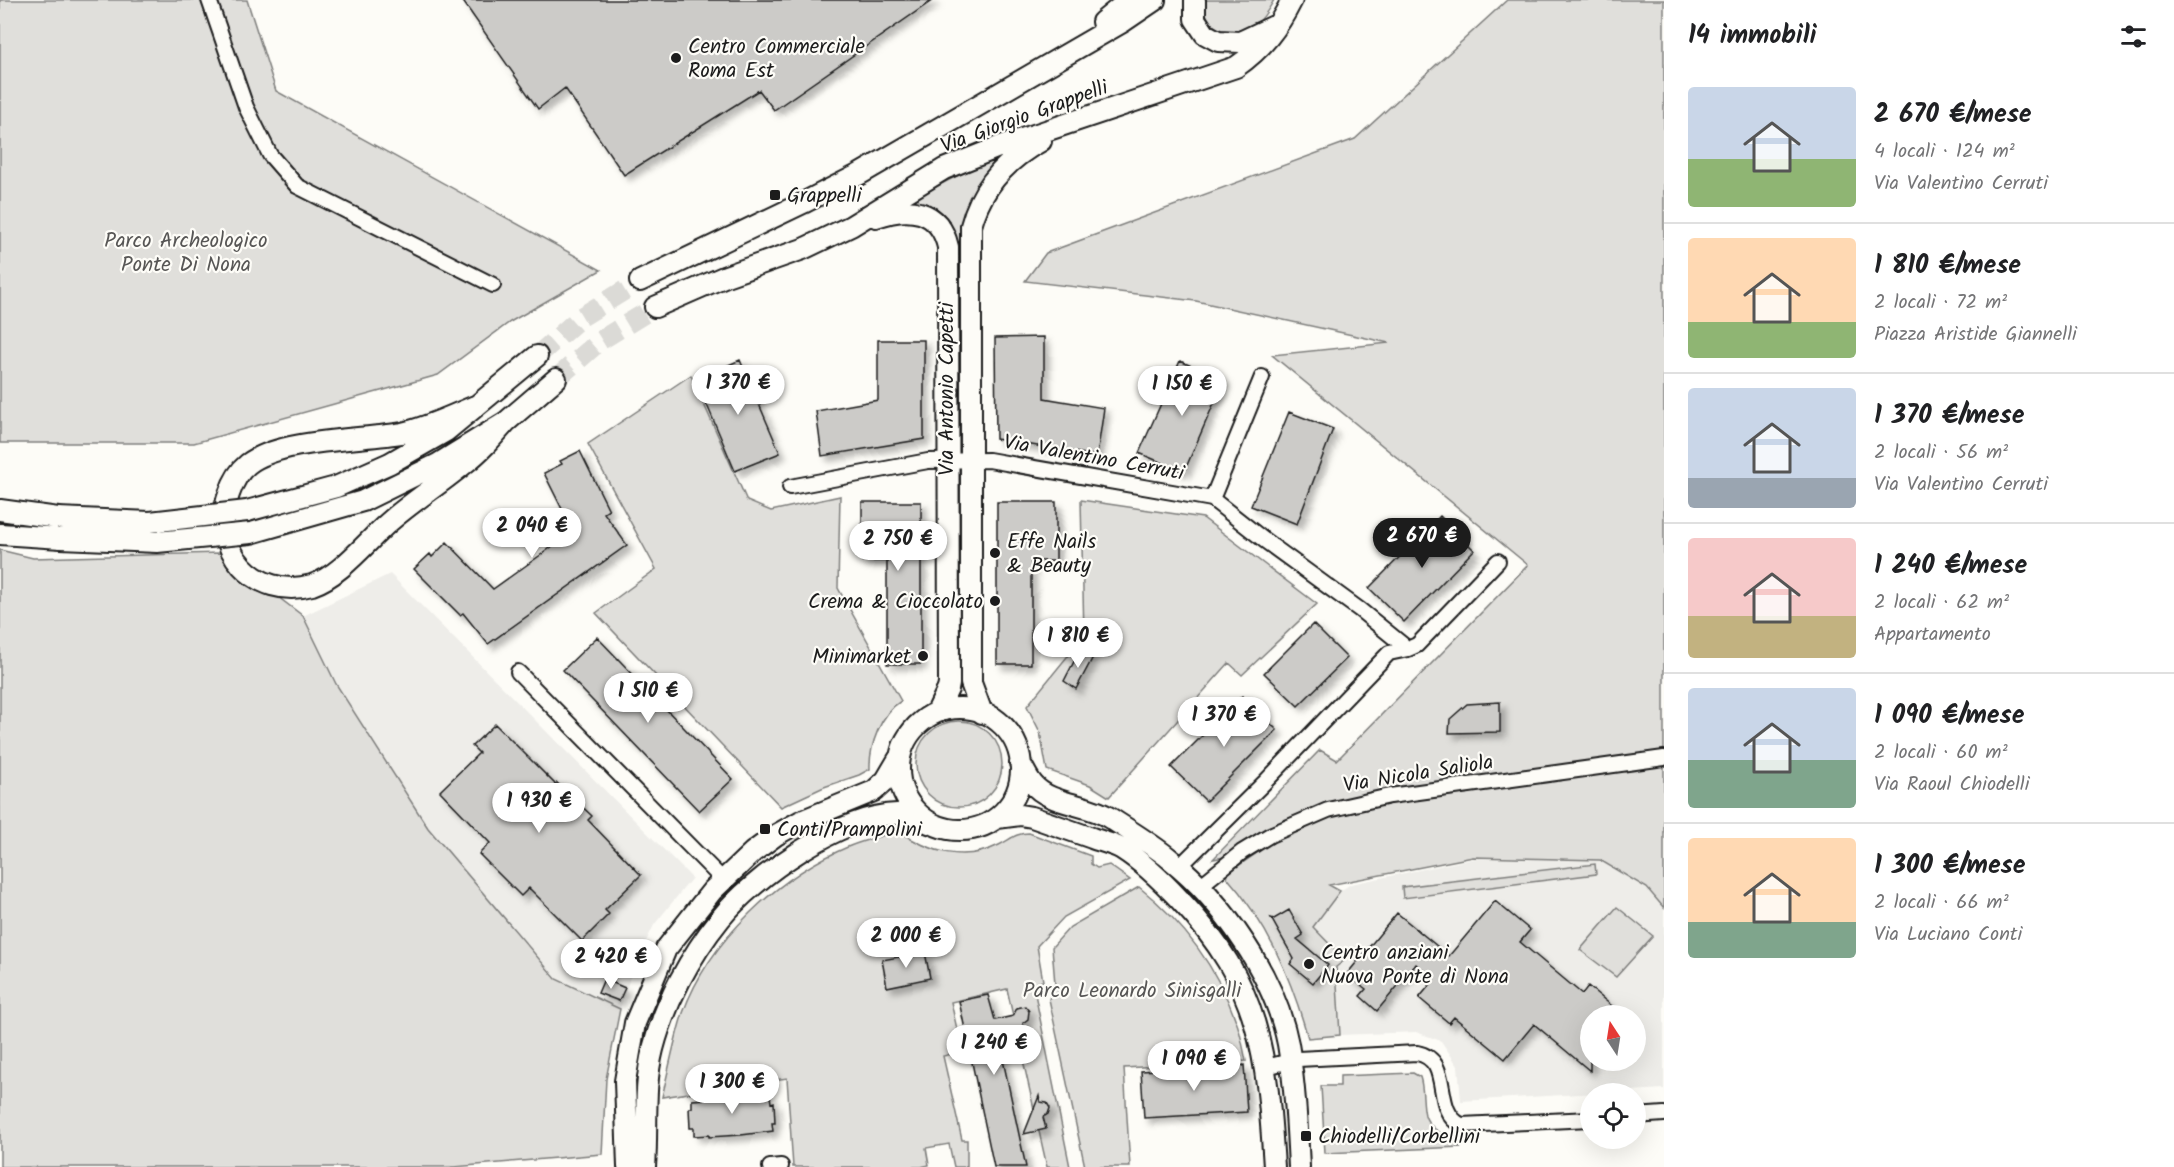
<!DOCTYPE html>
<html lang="it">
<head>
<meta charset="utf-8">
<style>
	body { margin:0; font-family:Kalam,sans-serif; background:#f2f2f2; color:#202124; height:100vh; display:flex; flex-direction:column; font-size:22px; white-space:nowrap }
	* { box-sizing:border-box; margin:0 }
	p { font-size:20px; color:#757577 }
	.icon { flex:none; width:33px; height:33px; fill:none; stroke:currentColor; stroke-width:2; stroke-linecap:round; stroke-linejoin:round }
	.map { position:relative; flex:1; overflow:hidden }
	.details { display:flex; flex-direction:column; background:#fff; width:510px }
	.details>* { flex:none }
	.needle { width:39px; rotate:348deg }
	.buttons { position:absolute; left:1580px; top:1005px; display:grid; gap:12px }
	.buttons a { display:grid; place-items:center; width:66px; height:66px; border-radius:50%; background:#fff; box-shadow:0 6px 24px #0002; font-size:30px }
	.price { position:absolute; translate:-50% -51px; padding:0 14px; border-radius:21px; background:#fff; color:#222; font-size:20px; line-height:39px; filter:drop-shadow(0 2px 3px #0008) }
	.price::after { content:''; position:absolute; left:50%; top:36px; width:18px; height:14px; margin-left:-9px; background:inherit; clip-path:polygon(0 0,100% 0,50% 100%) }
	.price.active { background:#1c1c1c; color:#fff }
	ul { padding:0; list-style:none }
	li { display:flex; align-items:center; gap:18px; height:150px; padding:0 24px }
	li+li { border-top:2px solid #e0e0e0 }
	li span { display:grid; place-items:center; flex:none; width:168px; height:120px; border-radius:6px; color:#555 }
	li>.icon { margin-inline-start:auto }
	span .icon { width:72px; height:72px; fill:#fffc; stroke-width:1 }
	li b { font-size:26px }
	h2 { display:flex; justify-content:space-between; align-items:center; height:72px; padding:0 24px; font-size:26px }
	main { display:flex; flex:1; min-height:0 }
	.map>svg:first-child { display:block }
</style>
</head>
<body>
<main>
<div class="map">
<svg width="1664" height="1167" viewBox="0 0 1664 1167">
	<defs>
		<filter id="shadow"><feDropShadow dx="5.5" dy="5.5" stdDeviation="3" flood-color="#0004"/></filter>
	</defs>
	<rect width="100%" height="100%" fill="#fdfcf7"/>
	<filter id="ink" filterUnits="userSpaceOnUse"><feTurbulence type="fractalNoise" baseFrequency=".0167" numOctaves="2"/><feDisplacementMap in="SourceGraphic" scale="12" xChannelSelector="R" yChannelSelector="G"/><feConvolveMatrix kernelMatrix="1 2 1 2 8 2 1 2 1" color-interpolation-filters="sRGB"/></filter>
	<g filter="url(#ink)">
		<path fill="#eeede9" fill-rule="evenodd" d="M 390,574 L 692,878 L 654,925 L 633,968 L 620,1009 L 556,979 L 428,828 L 336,684 L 303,616 Z
			M 1477,858 L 1600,860 L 1647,888 L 1664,908 L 1664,1089 L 1461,1101 L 1458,1066 L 1441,1041 L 1416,1032 L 1340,1035 L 1336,967 L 1313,927 L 1340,891 L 1351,884 ZM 1590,1016 L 1635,1016 L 1635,1060 L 1590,1060 Z"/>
		<path fill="#e0dfdb" stroke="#7e7e7c" stroke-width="1.5" d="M 0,0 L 247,0 L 276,91 L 601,270 L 510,322 L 438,375 L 194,443 L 0,443 Z
			M 1204,0 L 1274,0 C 1269,9 1262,20 1254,26 C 1230,42 1203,28 1204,0 Z
			M 1507,0 L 1664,0 L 1664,908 L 1647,888 L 1600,860 L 1473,857 L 1329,885 L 1340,891 L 1313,927 L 1345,960 L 1336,967 L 1340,1035 L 1308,1038 C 1291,977 1267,922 1225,875 L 1260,851 L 1213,859 L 1320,750 L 1337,760 L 1528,565 L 1272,355 L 1389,343 L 1196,301 L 1025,281 L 1046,253 L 1355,139 Z
			M 996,156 L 998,161 L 963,225 L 961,247 L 957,247 C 953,220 930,214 908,201 Z
			M 691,375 L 747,501 L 771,511 L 840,496 L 838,588 L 901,701 C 881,713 869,746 870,769 L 859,775 L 824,787 L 781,807 L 596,613 L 656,569 L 588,444 Z
			M 1081,500 L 1203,518 L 1317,604 L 1242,675 L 1229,663 L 1109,797 L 1090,785 L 1047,770 L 1040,732 L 1027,706 L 1084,636 Z
			M 0,550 L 33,558 L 220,553 L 303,616 L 336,684 L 428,828 L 556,979 L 620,1009 L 606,1079 L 602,1154 L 454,1167 L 0,1167 Z
			M916 764a43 43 0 1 1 86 0a43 43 0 1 1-86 0Z
			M 898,831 C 930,852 963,863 999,845 C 1011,839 1016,833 1029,833 L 1091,856 L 1091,864 L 1097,868 L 1109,865 L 1130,880 L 1064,917 L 1037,946 L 1043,981 L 1033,984 L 1070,1167 L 1047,1167 L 1007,989 L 951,1002 L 962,1052 L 943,1056 L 962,1140 L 967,1140 L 967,1167 L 954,1167 L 949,1144 L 926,1148 L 929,1165 L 921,1167 L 793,1167 L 787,1078 L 662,1097 C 669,1069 674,1040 683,1013 C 709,940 780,875 850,846 C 865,840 882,836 898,831 Z
			M 1595,864 L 1596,874 L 1403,898 L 1402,887 Z
			M 1139,887 C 1183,922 1217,968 1236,1021 C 1241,1033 1243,1048 1246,1061 L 1124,1068 L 1130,1167 L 1085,1167 L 1049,999 L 1055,984 L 1052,947 L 1070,927 Z
			M 1617,907 L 1653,936 L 1616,977 L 1580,950 Z
			M 1413,1073 L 1420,1077 C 1424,1089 1422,1102 1425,1115 C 1430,1132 1450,1135 1460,1147 L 1325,1153 L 1321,1086 L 1340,1086 L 1340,1076 Z"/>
		<path fill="#cccbc8" stroke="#1c1c1c" stroke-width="1.5" filter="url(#shadow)" d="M 462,0 L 933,0 L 774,110 L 759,90 L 624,175 L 565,88 L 538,109 Z
			M 1044,337 L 1044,398 L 1104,408 L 1097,456 L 996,439 L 995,338 Z
			M 878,340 L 924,340 L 924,439 L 822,456 L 816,411 L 878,400 Z
			M 740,360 L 780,453 L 735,471 L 696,379 Z
			M 1180,361 L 1224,380 L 1184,472 L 1139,453 Z
			M 1289,412 L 1333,429 L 1297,524 L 1251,506 Z
			M 580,451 L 609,510 L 604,513 L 627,545 L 488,644 L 463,613 L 460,615 L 414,569 L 430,554 L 432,557 L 447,542 L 493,589 L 542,554 L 573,531 L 544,473 L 562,464 L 560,461 Z
			M 862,502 L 921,502 L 921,664 L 887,664 L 887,561 L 862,561 Z
			M 997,502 L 1056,502 L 1056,561 L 1031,561 L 1031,664 L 997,664 Z
			M 1440,516 L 1474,550 L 1404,622 L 1369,588 Z
			M 1313,624 L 1347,658 L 1298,706 L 1264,673 Z
			M 597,637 L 733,779 L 699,811 L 563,670 Z
			M 1080,650 L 1093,657 L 1076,689 L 1064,681 Z
			M 1242,696 L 1277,730 L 1206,801 L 1171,767 Z
			M 1500,702 L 1500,732 L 1449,733 L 1450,719 L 1467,704 Z
			M 495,724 L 555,784 L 557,783 L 592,816 L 588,820 L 641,875 L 605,910 L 609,914 L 582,941 L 529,888 L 521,896 L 479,854 L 490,843 L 440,791 L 479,753 L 472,746 Z
			M 1495,901 L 1530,930 L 1520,942 L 1582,994 L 1588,986 L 1624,1016 L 1590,1016 L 1590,1071 L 1534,1024 L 1505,1059 L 1454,1017 L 1449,1023 L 1419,998 L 1434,980 L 1416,964 L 1377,1011 L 1360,996 L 1366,989 L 1347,974 L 1397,913 L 1449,956 Z
			M 1289,910 L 1303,935 L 1297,939 L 1328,965 L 1313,983 L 1290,964 L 1294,959 L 1271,918 L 1274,919 Z
			M 925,952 L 930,978 L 887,987 L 882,960 Z
			M 604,979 L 625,988 L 619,1001 L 598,993 Z
			M 988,995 L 995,1020 L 1013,1016 L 1017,1008 L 1025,1006 L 1029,1011 L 1028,1019 L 1023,1023 L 1025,1033 L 1006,1038 L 1007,1044 L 1000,1046 L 1026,1167 L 994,1167 L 959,1001 Z
			M 1244,1065 L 1247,1112 L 1144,1118 L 1141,1071 Z
			M 756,1094 L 756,1096 L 770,1095 L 771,1103 L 774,1102 L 775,1123 L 772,1123 L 773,1131 L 741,1135 L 709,1137 L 709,1135 L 694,1136 L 694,1128 L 690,1128 L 689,1108 L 692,1108 L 692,1100 L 706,1099 L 706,1097 Z
			M 1039,1096 L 1040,1102 L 1047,1103 L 1050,1108 L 1048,1114 L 1043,1117 L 1046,1129 L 1024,1134 Z"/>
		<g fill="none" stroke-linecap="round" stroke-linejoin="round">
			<path stroke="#dbdad6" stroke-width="20" stroke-dasharray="20 10" stroke-linecap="butt" d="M 537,356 L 581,317 L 640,281
				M 556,379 L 601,340 L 655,307"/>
			<g stroke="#1c1c1c" stroke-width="18">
				<path id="street" d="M 209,0 L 246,107 L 270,155 L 297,186 L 493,285
					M 790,487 L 928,461 L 989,460 L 1212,499 L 1264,540 L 1360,610 L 1408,649 L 1389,653 L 1264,783 L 1179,867
					M 1212,499 L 1262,377
					M 1408,649 L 1417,645 L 1498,561
					M 518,672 L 723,880
					M 1200,886 L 1242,852 L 1270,835 L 1328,810 L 1390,796 L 1664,758
					M 1266,1067 L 1298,1059 L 1417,1053 C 1454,1060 1431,1110 1461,1125 L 1590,1119
					M 1635,1116 L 1664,1114
					M 770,1167 L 781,1166"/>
			</g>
			<g stroke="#1c1c1c" stroke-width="24">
				<path id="secondary" d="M 1195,0 L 1195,19 L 1205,34 L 1218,41 L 1240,42 L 1274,26
					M 1102,22 L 1129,0
					M 876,217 C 908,206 939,208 948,247 L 949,684 L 948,689 L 938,710
					M 640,281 L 803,203 L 860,174 L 1124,21 L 1155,0
					M 655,307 L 726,276 L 803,249 L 851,226 L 944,169 L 1001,146 L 1236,67 C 1262,49 1278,28 1292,0
					M 475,406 C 451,416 427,428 402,433 C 361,440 280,439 248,464 C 238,472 233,482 229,494 C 209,548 255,601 312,585 C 340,576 367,541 389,522 C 413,501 440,484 464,464 C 480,452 493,437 506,422
					M 0,510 L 58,518
					M 247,511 L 336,487 L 390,463 L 446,431 L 537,356
					M 251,533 L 363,501 L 438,464 L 506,422 L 556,379
					M 0,534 L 61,538
					M899 769a61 61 0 1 1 122 0a61 61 0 1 1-122 0Z
					M 982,713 L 971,683 L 971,226 C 981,188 1006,160 1041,141
					M 1020,763 C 1024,769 1027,777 1032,783 C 1049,805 1087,803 1110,818 C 1130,831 1152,844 1170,859 C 1223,901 1275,977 1288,1044 C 1295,1085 1297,1126 1299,1167
					M 997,818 L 1020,815 L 1032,817 C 1052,824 1072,831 1092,838 C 1102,842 1114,844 1122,849 C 1141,861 1165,884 1180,900 C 1261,985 1267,1056 1274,1167
					M 628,1167 L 625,1081 L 635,1023 L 666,949 L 712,891 L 753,852 L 776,835 L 801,821 L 874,791 L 886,780 L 899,758
					M 645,1167 C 648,1127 643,1088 653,1049 C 665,1003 690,956 720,919 C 753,877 842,815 897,814 C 909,814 922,821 932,824"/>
			</g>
			<use href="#street" stroke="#fdfcf7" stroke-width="14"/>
			<use href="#secondary" stroke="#fdfcf7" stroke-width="20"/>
			<g stroke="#1c1c1c" stroke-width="24" stroke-linecap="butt">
				<path id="secondary-bridge" d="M 58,518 L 150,522 L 247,511
					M 61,538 L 157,542 L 251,533"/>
			</g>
			<use href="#secondary-bridge" stroke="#fdfcf7" stroke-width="20"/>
		</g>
	</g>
	<g fill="#1c1c1c" stroke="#fdfcf7" stroke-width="2">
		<circle cx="676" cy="58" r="6"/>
		<rect x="769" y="189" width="12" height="12" rx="3"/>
		<circle cx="995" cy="553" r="6"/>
		<circle cx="995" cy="601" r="6"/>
		<circle cx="923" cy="656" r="6"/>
		<rect x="759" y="823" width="12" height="12" rx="3"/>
		<circle cx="1309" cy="964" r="6"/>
		<rect x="1300" y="1130" width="12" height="12" rx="3"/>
	</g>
	<g text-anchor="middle" stroke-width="4.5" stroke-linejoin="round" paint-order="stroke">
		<g font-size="21" fill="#1c1c1c" stroke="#fdfcf7" text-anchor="start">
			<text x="688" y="53">Centro Commerciale<tspan x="688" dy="24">Roma Est</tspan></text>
			<text x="787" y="202">Grappelli</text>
			<text x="1007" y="548">Effe Nails<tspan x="1007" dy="24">&amp; Beauty</tspan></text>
			<text x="983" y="608" text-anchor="end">Crema &amp; Cioccolato</text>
			<text x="911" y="663" text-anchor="end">Minimarket</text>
			<text x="777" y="836">Conti/Prampolini</text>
			<text x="1321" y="959">Centro anziani<tspan x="1321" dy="24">Nuova Ponte di Nona</tspan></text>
			<text x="1318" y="1143">Chiodelli/Corbellini</text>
		</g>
		<g font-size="21" fill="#1c1c1c" stroke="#fdfcf7">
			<text transform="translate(1024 116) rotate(-20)" y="7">Via Giorgio Grappelli</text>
			<text transform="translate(946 389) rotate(-90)" y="7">Via Antonio Capetti</text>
			<text transform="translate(1094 457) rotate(10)" y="7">Via Valentino Cerruti</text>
			<text transform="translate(1418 773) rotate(-9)" y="7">Via Nicola Saliola</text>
		</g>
		<g font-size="21" fill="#575655" stroke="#fdfcf7">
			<text x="186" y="247">Parco Archeologico<tspan x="186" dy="24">Ponte Di Nona</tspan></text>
			<text x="1132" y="997">Parco Leonardo Sinisgalli</text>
		</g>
	</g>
</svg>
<div class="buttons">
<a><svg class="needle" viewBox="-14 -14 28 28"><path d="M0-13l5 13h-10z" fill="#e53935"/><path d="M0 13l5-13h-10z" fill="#757577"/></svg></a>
<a><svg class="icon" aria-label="locate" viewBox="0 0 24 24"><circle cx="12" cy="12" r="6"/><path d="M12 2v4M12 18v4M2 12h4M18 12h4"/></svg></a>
</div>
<b class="price" style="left:738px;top:416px">1 370 €</b>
<b class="price" style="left:1182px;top:417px">1 150 €</b>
<b class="price" style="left:532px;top:559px">2 040 €</b>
<b class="price active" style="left:1422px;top:569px">2 670 €</b>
<b class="price" style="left:898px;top:572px">2 750 €</b>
<b class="price" style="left:1078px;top:669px">1 810 €</b>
<b class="price" style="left:648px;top:724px">1 510 €</b>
<b class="price" style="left:1224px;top:748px">1 370 €</b>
<b class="price" style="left:539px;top:834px">1 930 €</b>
<b class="price" style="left:906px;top:969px">2 000 €</b>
<b class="price" style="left:611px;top:990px">2 420 €</b>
<b class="price" style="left:994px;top:1076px">1 240 €</b>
<b class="price" style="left:1194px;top:1092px">1 090 €</b>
<b class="price" style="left:732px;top:1115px">1 300 €</b>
</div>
<section class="details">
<h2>14 immobili<svg class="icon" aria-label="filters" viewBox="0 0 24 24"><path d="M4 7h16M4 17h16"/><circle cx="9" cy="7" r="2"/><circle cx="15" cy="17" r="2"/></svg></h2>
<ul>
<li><span style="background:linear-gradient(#c9d6e8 60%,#8fb573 0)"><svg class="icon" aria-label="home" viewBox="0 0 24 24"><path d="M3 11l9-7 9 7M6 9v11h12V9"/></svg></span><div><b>2 670 €/mese</b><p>4 locali · 124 m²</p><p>Via Valentino Cerruti</p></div></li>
<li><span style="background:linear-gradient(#ffd9b3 70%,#8fb573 0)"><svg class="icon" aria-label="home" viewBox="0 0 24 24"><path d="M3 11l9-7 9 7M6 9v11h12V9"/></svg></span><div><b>1 810 €/mese</b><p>2 locali · 72 m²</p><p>Piazza Aristide Giannelli</p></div></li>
<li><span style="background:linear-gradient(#c9d6e8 75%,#9aa5b1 0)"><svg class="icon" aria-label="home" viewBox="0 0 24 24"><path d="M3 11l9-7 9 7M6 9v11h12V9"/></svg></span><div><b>1 370 €/mese</b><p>2 locali · 56 m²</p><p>Via Valentino Cerruti</p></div></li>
<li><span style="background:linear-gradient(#f6c9c9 65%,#c2b280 0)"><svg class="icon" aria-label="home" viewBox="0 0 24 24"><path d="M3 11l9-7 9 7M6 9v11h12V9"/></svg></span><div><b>1 240 €/mese</b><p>2 locali · 62 m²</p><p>Appartamento</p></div></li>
<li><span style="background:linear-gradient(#c9d6e8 60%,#7fa58c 0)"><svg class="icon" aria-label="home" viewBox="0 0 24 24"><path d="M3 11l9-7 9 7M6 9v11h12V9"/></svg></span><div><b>1 090 €/mese</b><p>2 locali · 60 m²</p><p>Via Raoul Chiodelli</p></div></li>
<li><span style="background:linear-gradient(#ffd9b3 70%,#7fa58c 0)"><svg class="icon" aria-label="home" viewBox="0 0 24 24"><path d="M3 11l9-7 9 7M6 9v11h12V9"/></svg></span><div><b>1 300 €/mese</b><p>2 locali · 66 m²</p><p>Via Luciano Conti</p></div></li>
</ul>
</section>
</main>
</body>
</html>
